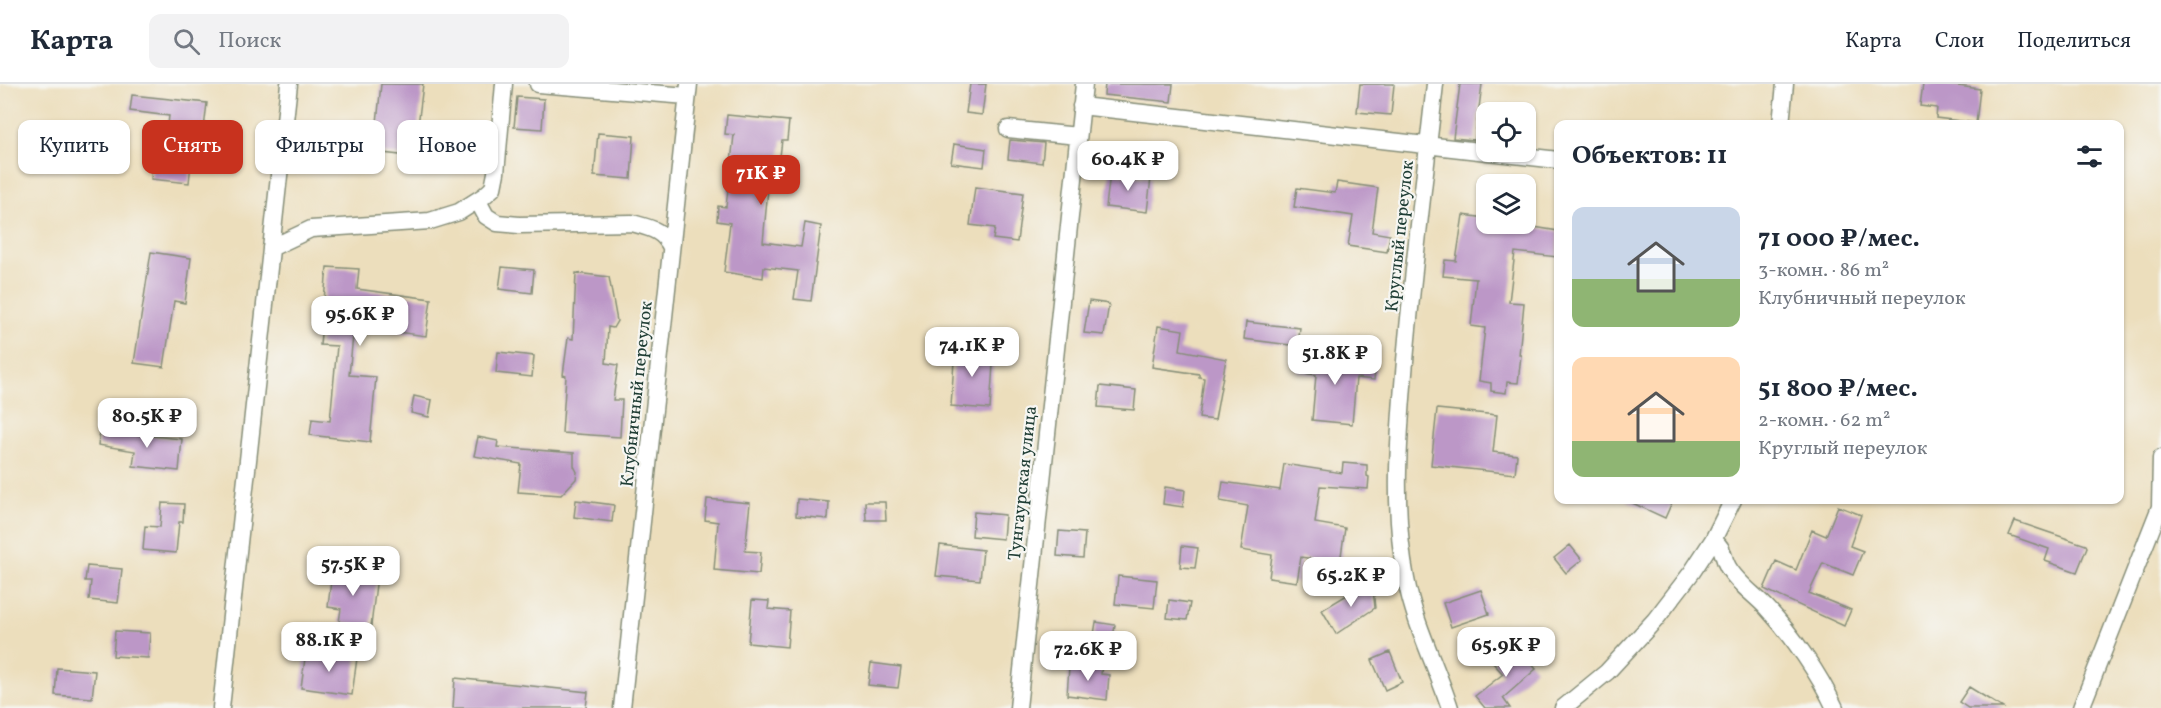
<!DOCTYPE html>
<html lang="ru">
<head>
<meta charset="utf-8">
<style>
	body { margin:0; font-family:Vollkorn,serif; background:#f2f2f3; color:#1f2937; height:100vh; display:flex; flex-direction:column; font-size:22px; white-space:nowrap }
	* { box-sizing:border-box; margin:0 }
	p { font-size:20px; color:#747a83 }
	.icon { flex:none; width:33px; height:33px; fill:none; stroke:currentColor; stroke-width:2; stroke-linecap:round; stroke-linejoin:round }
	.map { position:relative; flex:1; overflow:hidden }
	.panel { position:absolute; left:1554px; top:36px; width:570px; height:384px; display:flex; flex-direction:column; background:#fff; border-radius:12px; box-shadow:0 2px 4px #0004 }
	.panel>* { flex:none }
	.guide { position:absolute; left:18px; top:36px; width:570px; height:54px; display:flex; gap:12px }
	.buttons { position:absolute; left:1476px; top:18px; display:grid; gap:12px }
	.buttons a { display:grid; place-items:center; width:60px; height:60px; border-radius:12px; background:#fff; box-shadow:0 2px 4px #0004; font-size:30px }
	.price { position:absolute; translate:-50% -51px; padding:0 14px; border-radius:12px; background:#fff; color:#222; font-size:20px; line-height:39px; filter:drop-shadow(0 2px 3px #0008) }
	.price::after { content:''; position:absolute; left:50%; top:36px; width:18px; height:14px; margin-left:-9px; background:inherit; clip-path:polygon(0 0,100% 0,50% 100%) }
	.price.selected { background:#c8321e; color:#fff }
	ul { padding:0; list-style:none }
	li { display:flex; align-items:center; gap:18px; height:150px; padding:0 18px }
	li span { display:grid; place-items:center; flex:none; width:168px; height:120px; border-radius:12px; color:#555 }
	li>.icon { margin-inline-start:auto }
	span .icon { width:72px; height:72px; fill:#fffc; stroke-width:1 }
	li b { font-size:26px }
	h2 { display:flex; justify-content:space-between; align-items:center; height:72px; padding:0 18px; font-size:26px }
	.chip { padding:0 21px; border-radius:12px; background:#fff; box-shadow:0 2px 4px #0004; font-size:21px; line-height:54px }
	.chip.selected { background:#c8321e; color:#fff }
	header { display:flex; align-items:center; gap:36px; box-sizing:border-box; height:84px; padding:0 30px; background:#fff; border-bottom:2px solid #e0e1e3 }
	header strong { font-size:28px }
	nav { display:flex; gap:33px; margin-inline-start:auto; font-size:21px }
	.search { width:420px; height:54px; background:#f2f2f3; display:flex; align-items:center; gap:15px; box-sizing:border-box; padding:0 21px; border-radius:12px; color:#747a83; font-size:22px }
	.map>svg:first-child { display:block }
</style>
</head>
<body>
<header>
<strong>Карта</strong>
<div class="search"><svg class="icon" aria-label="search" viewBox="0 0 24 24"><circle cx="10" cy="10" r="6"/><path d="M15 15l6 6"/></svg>Поиск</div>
<nav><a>Карта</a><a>Слои</a><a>Поделиться</a></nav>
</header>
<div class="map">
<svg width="2161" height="624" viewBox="0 0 2161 624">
	<rect width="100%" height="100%" fill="#f6f6f2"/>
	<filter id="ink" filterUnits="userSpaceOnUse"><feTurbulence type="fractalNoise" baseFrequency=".0167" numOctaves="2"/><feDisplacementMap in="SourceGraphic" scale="12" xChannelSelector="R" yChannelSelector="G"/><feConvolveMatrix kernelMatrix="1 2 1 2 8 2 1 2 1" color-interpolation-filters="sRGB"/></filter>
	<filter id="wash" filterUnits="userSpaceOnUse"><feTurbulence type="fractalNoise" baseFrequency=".008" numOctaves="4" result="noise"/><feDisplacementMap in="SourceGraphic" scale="24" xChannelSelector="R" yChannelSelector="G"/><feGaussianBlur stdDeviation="1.35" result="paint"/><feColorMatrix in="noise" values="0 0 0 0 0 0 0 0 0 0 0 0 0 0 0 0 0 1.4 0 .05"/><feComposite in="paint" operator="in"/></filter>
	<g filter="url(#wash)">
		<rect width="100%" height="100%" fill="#ecdebc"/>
		<g id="blocks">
			<path fill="#bc97c7" d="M 381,0 L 423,0 L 418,42 L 429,44 L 426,74 L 374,68 Z
				M 970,0 L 986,0 L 982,31 L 966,29 Z
				M 1105,0 L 1173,0 L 1171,18 L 1104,11 Z
				M 1360,0 L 1394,0 L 1391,31 L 1357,28 Z
				M 1460,0 L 1482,0 L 1475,56 L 1453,54 Z
				M 1923,0 L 1943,0 L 1980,5 L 1976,39 L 1936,34 L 1937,24 L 1920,22 Z
				M 132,11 L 207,19 L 202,61 L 193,60 L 189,99 L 151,95 L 153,71 L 164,72 L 169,32 L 130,27 Z
				M 517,13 L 544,15 L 542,45 L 514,43 Z
				M 727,31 L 789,37 L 787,56 L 782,56 L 776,106 L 768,105 L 763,158 L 801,163 L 805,139 L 821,142 L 811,217 L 794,215 L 798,187 L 764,183 L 763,194 L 724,188 L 730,139 L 717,137 L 718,122 L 726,123 L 734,51 L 725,50 Z
				M 598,49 L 634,52 L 631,95 L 594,92 Z
				M 1010,56 L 1044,59 L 1042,79 L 1008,75 Z
				M 954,60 L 986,65 L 984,83 L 951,79 Z
				M 1110,89 L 1151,94 L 1147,128 L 1106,123 Z
				M 1337,98 L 1378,104 L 1372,148 L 1390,151 L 1387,168 L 1348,162 L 1353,132 L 1294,123 L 1297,104 L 1335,109 Z
				M 975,103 L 1023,109 L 1017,158 L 993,155 L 995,144 L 970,141 Z
				M 1463,131 L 1486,134 L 1486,140 L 1516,140 L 1558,147 L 1557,173 L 1515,168 L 1509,218 L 1524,219 L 1519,271 L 1521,271 L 1518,299 L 1507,298 L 1506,309 L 1491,307 L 1491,299 L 1479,297 L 1485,244 L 1471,242 L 1476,195 L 1443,192 L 1445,176 L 1456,177 Z
				M 151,168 L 191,174 L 185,219 L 174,217 L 164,283 L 134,279 Z
				M 327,183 L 359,185 L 357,205 L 431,215 L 426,252 L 354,242 L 349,291 L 376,293 L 370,358 L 310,351 L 312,335 L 330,337 L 337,262 L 320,261 Z
				M 502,183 L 534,186 L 532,209 L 499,205 Z
				M 576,189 L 609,193 L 617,237 L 613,244 L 608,243 L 606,279 L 618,281 L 613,316 L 622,316 L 620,353 L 562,349 L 566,292 L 563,291 L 568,254 L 573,255 Z
				M 1089,217 L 1109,220 L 1104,251 L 1084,249 Z
				M 1246,238 L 1300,244 L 1298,262 L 1244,255 Z
				M 1158,242 L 1183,246 L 1180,266 L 1226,275 L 1215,336 L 1199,334 L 1204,294 L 1199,293 L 1199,290 L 1152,283 Z
				M 955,262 L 994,265 L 990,325 L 951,322 Z
				M 498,268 L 534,272 L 532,293 L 496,289 Z
				M 1301,269 L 1339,276 L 1339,274 L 1376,279 L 1374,296 L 1356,294 L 1352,340 L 1312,336 L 1316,291 L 1298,288 Z
				M 1100,302 L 1136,306 L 1134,326 L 1098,323 Z
				M 414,312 L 432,316 L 429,333 L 411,329 Z
				M 1437,325 L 1497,331 L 1493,368 L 1517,371 L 1515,390 L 1431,381 Z
				M 100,347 L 182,355 L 179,387 L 133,382 L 135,367 L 98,361 Z
				M 478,353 L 498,357 L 497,363 L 574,369 L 574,382 L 577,388 L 576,395 L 561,411 L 518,408 L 521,380 L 474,372 Z
				M 1343,379 L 1367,381 L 1367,392 L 1369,393 L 1368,405 L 1320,402 L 1315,439 L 1345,444 L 1340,479 L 1301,473 L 1297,498 L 1269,494 L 1272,471 L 1241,466 L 1248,422 L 1220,417 L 1223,398 L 1280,406 L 1284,380 L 1342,389 Z
				M 1165,403 L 1185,406 L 1183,423 L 1163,420 Z
				M 707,415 L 750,419 L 745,467 L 761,468 L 759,490 L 714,486 L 718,438 L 705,436 Z
				M 797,415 L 829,418 L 828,435 L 796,432 Z
				M 576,416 L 614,421 L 612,438 L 574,433 Z
				M 1626,416 L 1673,416 L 1665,434 Z
				M 865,418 L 885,418 L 886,436 L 866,436 Z
				M 162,419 L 184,420 L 183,438 L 179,438 L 176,469 L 143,466 L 145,442 L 160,443 Z
				M 1838,422 L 1861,431 L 1850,462 L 1863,467 L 1853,491 L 1823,479 L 1809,509 L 1851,526 L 1844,542 L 1764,505 L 1776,477 L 1796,486 L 1812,446 L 1826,452 Z
				M 974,428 L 1005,431 L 1003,455 L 972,452 Z
				M 2015,437 L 2086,461 L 2087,463 L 2077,488 L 2045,477 L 2049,465 L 2009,451 Z
				M 1059,447 L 1085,449 L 1083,474 L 1057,472 Z
				M 940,461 L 983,466 L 980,496 L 936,492 Z
				M 1570,461 L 1582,476 L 1566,489 L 1554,474 Z
				M 1182,462 L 1198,464 L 1195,484 L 1180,483 Z
				M 87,482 L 122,485 L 118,519 L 89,516 L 91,497 L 85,497 Z
				M 332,487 L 377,492 L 371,542 L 339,538 L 341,525 L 328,523 Z
				M 1118,492 L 1157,496 L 1154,524 L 1115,520 Z
				M 1372,496 L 1375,524 L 1336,550 L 1322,526 Z
				M 1481,506 L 1489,530 L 1451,543 L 1443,519 Z
				M 752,516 L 769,517 L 768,525 L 790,527 L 787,563 L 748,559 Z
				M 1169,516 L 1190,519 L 1187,536 L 1167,534 Z
				M 1096,538 L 1115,541 L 1112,560 L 1093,557 Z
				M 115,547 L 150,549 L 148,574 L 113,572 Z
				M 1514,560 L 1536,585 L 1503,614 L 1510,624 L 1485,624 L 1475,612 L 1503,590 L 1493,579 Z
				M 306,567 L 357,574 L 352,611 L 301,604 Z
				M 1390,568 L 1402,598 L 1385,606 L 1372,576 Z
				M 1083,577 L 1102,579 L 1101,590 L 1109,591 L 1107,616 L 1067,611 L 1069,584 L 1082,586 Z
				M 871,579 L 901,583 L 898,604 L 868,601 Z
				M 57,584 L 95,587 L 92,614 L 55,611 Z
				M 455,594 L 588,608 L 586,624 L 453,624 Z
				M 1969,603 L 2003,624 L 1968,624 L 1959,618 Z"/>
		</g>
	</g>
	<g filter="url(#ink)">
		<use href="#blocks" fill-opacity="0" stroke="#868e78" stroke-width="1.5"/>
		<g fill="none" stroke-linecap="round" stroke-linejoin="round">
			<g stroke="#868e78" stroke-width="19">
				<path id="minor" d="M 538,0 L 687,12
					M 1435,0 C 1425,92 1413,184 1405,277 C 1399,350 1392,422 1406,495 C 1414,539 1436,581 1450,624
					M 1081,22 L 1558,76
					M 1781,40 L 1785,0
					M 1008,45 L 1078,52
					M 478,117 L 486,132 L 497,139 L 519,141 L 632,139 C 650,144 663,146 671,163
					M 271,164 L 311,145 L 430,137 L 459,128 L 484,112 L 493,104 L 496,89 L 504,0
					M 1713,456 C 1726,466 1721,471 1728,483 C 1737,499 1755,511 1767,524 C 1793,552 1819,590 1835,624
					M 221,624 L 289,0
					M 622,624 L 689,0
					M 1018,624 L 1084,0
					M 1563,624 L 1607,588 L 1655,536 L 1692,488 L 1713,456 L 1733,416
					M 2081,624 L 2160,423 L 2161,374"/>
			</g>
			<use href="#minor" stroke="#fff" stroke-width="16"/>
		</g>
	</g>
	<g text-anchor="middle" stroke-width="4.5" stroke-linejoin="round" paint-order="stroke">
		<g font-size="18" fill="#1f3d34" stroke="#f6f6f2">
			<text transform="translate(1399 152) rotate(-84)" y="6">Круглый переулок</text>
			<text transform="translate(636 310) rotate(-84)" y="6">Клубничный переулок</text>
			<text transform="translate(1022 399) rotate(-84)" y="6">Тунгаурская улица</text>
		</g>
	</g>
</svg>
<div class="buttons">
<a><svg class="icon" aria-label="locate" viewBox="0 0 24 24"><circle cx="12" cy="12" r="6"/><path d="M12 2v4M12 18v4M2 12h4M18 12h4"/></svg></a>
<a><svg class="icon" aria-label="layers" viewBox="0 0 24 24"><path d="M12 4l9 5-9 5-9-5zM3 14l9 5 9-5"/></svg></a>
</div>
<b class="price" style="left:1128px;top:108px">60.4K ₽</b>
<b class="price selected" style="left:761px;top:122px">71K ₽</b>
<b class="price" style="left:360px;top:263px">95.6K ₽</b>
<b class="price" style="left:972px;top:294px">74.1K ₽</b>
<b class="price" style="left:1335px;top:302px">51.8K ₽</b>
<b class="price" style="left:147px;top:365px">80.5K ₽</b>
<b class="price" style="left:353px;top:513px">57.5K ₽</b>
<b class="price" style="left:1351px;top:524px">65.2K ₽</b>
<b class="price" style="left:329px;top:589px">88.1K ₽</b>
<b class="price" style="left:1506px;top:594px">65.9K ₽</b>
<b class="price" style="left:1088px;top:598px">72.6K ₽</b>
<div class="guide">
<a class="chip">Купить</a>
<a class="chip selected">Снять</a>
<a class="chip">Фильтры</a>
<a class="chip">Новое</a>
</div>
<section class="panel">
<h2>Объектов: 11<svg class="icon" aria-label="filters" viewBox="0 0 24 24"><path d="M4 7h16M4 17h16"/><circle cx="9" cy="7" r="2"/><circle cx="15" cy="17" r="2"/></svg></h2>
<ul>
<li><span style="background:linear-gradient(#c9d6e8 60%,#8fb573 0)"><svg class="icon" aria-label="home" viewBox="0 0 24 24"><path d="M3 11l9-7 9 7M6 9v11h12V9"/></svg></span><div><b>71 000 ₽/мес.</b><p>3-комн. · 86 m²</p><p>Клубничный переулок</p></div></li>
<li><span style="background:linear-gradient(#ffd9b3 70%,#8fb573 0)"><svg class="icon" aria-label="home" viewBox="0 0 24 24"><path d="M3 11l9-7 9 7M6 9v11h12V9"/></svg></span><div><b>51 800 ₽/мес.</b><p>2-комн. · 62 m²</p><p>Круглый переулок</p></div></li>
</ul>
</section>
</div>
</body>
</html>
